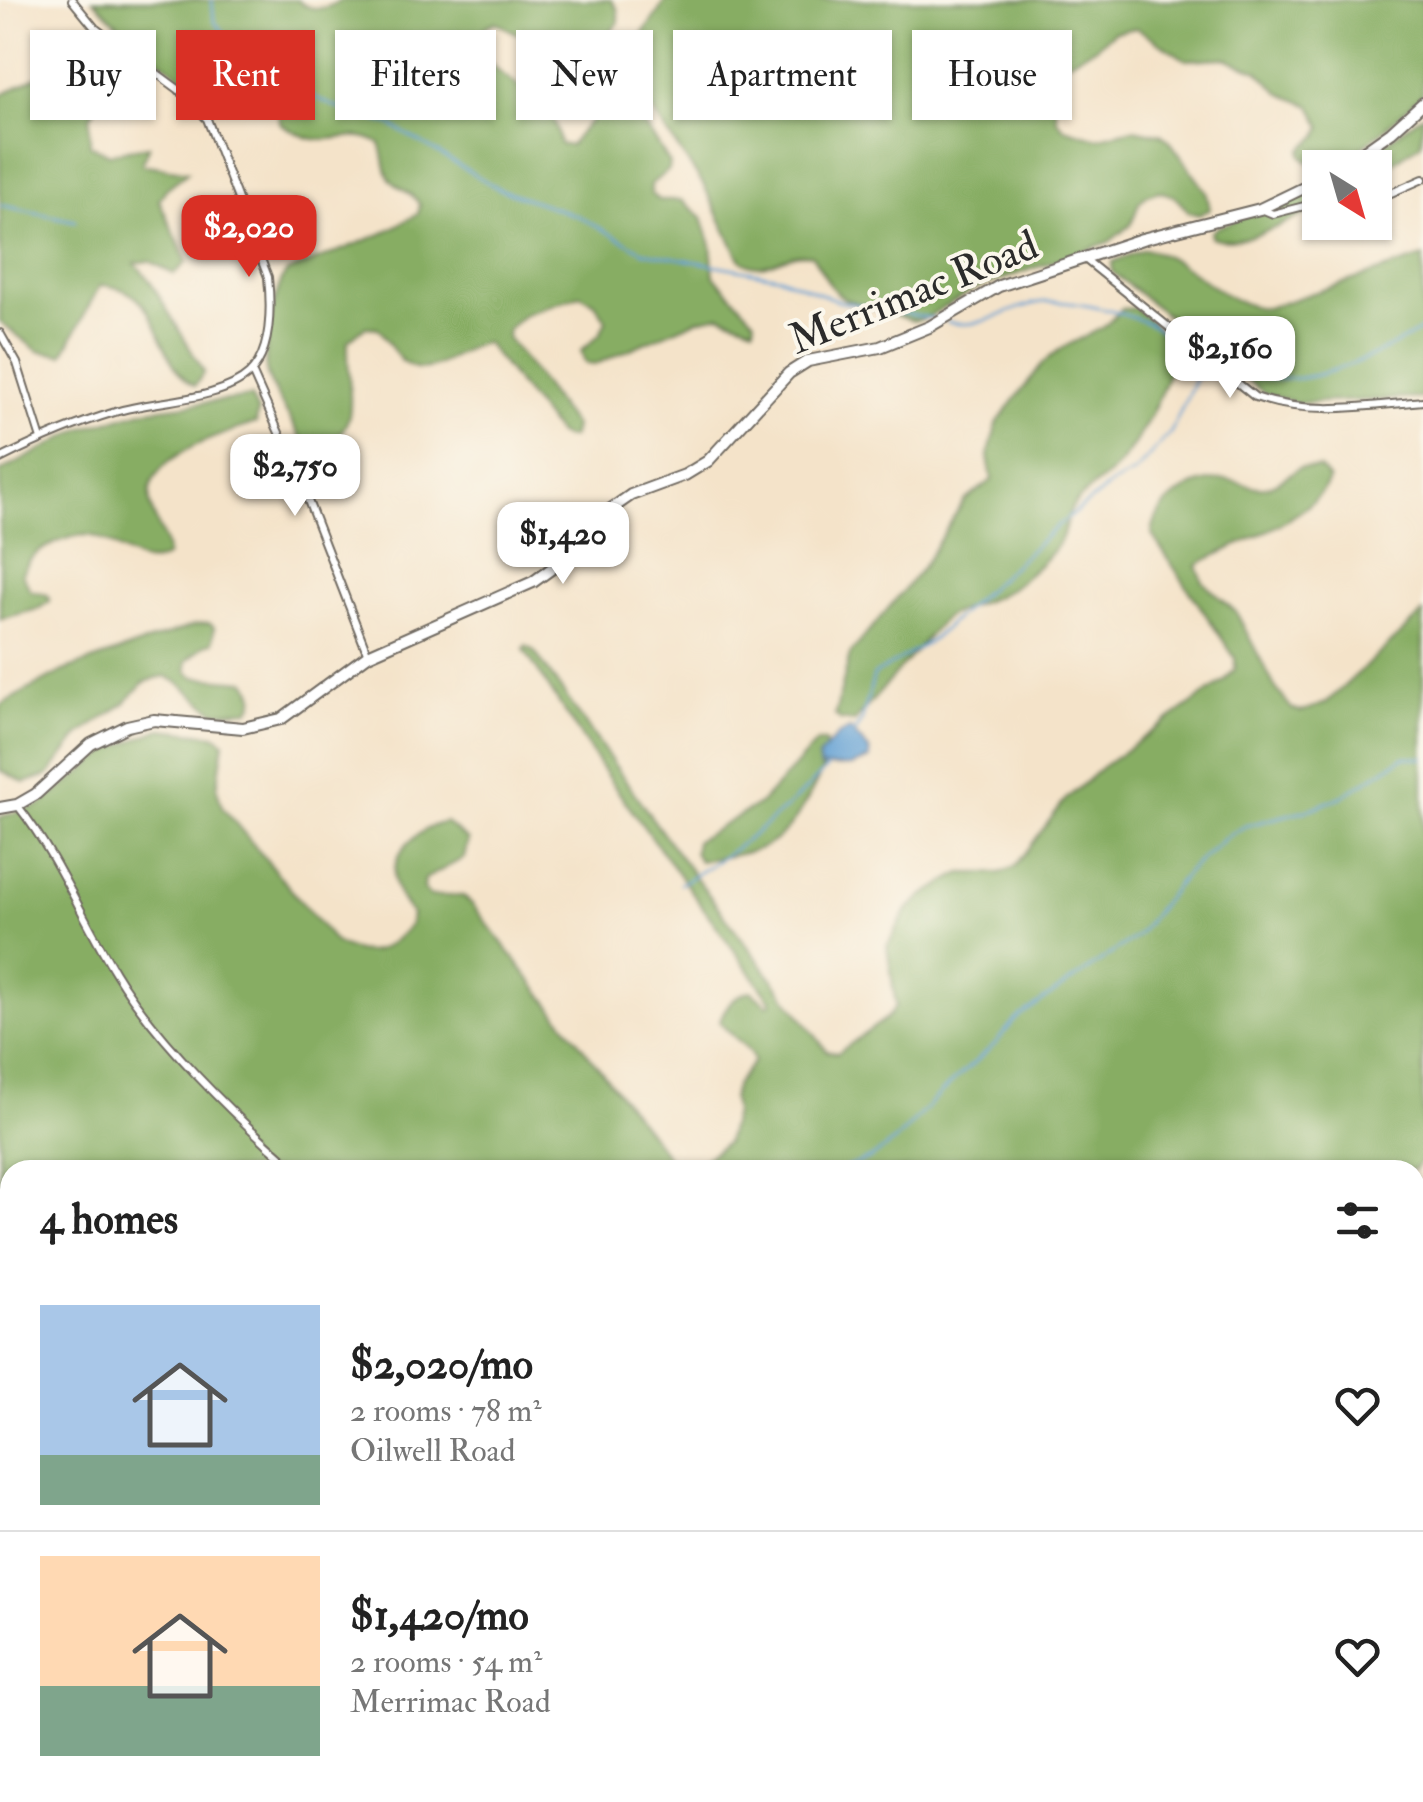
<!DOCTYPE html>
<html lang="en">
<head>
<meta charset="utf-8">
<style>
	body { margin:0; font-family:"IM FELL Double Pica",serif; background:#f2f2f2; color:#222; height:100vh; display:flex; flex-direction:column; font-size:38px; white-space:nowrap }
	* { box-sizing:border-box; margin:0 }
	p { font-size:32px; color:#767676 }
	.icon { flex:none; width:55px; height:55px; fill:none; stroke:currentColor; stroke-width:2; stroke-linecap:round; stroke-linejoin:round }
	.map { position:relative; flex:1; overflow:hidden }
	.drawer { position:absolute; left:0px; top:1160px; width:1425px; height:642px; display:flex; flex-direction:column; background:#fff; border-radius:30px 30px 0 0; box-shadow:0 2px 8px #0004 }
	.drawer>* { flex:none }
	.banner { position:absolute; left:30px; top:30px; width:1365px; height:90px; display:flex; gap:20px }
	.needle { width:65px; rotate:143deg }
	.tools { position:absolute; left:1302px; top:150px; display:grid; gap:20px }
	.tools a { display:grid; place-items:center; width:90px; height:90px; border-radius:0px; background:#fff; box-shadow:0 2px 8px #0004; font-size:50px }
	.price { position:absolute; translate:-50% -85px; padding:0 22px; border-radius:20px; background:#fff; color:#222; font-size:32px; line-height:65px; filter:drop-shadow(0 2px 5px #0008) }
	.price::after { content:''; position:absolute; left:50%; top:60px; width:30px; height:22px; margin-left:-15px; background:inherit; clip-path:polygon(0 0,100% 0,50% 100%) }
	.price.selected { background:#d93025; color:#fff }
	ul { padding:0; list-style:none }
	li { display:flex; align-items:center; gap:30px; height:250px; padding:0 40px }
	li+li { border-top:2px solid #e0e0e0 }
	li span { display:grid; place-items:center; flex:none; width:280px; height:200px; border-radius:0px; color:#555 }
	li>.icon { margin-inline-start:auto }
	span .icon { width:120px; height:120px; fill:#fffc; stroke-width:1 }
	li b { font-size:42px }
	h2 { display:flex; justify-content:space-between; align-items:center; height:120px; padding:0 40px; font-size:42px }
	.tag { padding:0 35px; border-radius:0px; background:#fff; box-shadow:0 2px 8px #0004; font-size:35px; line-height:90px }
	.tag.selected { background:#d93025; color:#fff }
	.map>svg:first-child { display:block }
</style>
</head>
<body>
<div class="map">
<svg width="1423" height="1802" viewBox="0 0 1423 1802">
	<rect width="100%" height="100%" fill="#fbf7ec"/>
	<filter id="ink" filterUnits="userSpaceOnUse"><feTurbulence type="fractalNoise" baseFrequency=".01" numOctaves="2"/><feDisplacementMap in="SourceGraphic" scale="20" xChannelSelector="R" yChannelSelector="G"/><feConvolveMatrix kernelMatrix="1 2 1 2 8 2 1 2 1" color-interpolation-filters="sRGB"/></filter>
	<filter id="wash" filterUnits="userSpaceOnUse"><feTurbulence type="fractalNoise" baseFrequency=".0048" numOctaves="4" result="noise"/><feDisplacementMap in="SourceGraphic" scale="40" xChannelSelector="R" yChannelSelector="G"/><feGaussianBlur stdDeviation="2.25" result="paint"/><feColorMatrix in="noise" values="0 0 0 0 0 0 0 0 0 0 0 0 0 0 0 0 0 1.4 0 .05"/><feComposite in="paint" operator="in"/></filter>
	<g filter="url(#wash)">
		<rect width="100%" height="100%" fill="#f4e3c9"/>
		<path fill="#aac971" stroke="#6a7a4e" stroke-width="2.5" d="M 1423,1357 L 1423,1554 L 1415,1559 L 1415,1363 Z
			M 845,1793 L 845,1792 L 956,1793 L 952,1802 L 832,1802 Z"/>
		<path fill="#87ad63" stroke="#596c47" stroke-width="2.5" fill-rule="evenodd" d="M 93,0 L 297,0 C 310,12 327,10 340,0 L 611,0 L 618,10 L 618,23 C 610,32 600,45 587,49 C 558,57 520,36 496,22 L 485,27 L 482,52 C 511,96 551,83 560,144 L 570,146 C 583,126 610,96 636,117 C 650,129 660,149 670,164 L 669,170 L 651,184 L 651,194 L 659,200 L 681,200 L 702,217 L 711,245 L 714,276 L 755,320 L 754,327 L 720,315 L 697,320 L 594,365 L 585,363 L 581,351 L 600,334 L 606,320 L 595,303 L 580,295 L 525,314 L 508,329 L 507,337 L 574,426 L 572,437 L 566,438 L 558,434 L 486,343 C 458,345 431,385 402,361 C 393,353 387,338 378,328 L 365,327 L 348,341 C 347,363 351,385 350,406 C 350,433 325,453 301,439 C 291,418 274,396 267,374 C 261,357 275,284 287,272 L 381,234 L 418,214 L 420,205 C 412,190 397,191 389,177 C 383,166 385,155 380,144 C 356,129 338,142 313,139 C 302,137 291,130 281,124 L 271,92 L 222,42 L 210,41 L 195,56 L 199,90 L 134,40 ZM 390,38 L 405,38 L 427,57 L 432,69 L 425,86 C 403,91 380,87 367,69 L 368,58 Z
			M 665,0 L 1423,0 L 1423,93 C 1398,116 1354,163 1320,168 L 1320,171 L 1302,157 L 1301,150 L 1318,136 L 1322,127 L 1311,106 L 1281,94 L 1258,71 L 1225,58 L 1186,60 L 1137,28 L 1114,32 L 1096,47 L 1061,65 L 1052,81 L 1057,120 L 1064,128 L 1097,138 L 1133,129 L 1160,134 L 1169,140 L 1206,191 L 1210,209 L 1199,215 L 1189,212 L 1174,196 L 1159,191 L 1147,195 L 1139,203 L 1131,225 L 1109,242 L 975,289 L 924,319 L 913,321 L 844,299 L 832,288 L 812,255 C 782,249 765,279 740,259 L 703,184 L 629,78 C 625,42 652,29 665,0 Z
			M 97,45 L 110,57 L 117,71 L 90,117 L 90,145 L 109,154 L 149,146 L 142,164 L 188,172 L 166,189 L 159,200 L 187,262 L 174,274 L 149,261 L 135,263 L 150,281 L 204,372 L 195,386 C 150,359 168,289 100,285 L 63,355 L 38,351 L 0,322 L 0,96 Z
			M 1423,114 L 1421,143 L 1375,176 L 1375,168 L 1354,167 Z
			M 1320,188 L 1320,207 C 1290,220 1243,249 1211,237 L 1211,232 L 1218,227 Z
			M 1144,249 C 1191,257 1218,306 1267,308 L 1423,257 L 1423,398 L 1297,403 L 1264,393 L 1112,272 L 1112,262 Z
			M 1135,308 C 1149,319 1164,330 1169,348 C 1177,375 1136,446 1118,466 C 1105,480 1082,492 1072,508 C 1067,516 1066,528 1062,537 C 1054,554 1029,575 1014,586 C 992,602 967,605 944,618 L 854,722 L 840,720 L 835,715 L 850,654 L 922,568 L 964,501 L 992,480 L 988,457 L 997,423 L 1042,364 L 1060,349 L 1104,327 L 1122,309 Z
			M 251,397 L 258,412 L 256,423 C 222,435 142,455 150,503 C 153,522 167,536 167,556 C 140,576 113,536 86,535 C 76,535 65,539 56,543 C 39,550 29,557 22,574 L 31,591 L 48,595 L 50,601 L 38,609 L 0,619 L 0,472 L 81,429 L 146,410 Z
			M 1299,468 L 1320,468 L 1329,480 C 1314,518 1230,546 1197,565 L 1203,582 L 1236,612 L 1275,687 L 1292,709 L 1301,712 L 1326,703 L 1423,613 L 1423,1158 L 1415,1170 L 689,1170 L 726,1143 L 734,1113 L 732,1097 L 736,1084 L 754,1061 C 748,1043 731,1038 720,1022 C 723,1007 737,994 751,991 L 768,1005 L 772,1002 L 611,782 L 524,650 L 526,646 L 534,651 L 669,842 L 827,1051 L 838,1053 L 888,1017 L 896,1006 L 887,946 L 907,910 L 924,895 L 961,873 L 1000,873 L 1015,867 L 1064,801 L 1101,768 L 1224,681 L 1235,669 L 1235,658 L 1152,535 C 1154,502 1195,477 1226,480 C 1239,481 1252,489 1265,487 C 1277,485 1288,474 1299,468 Z
			M 209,623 L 214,627 L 213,642 L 203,646 L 187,661 L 187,671 L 194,677 L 246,681 C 253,691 259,699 249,710 L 215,712 L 179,683 L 166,676 L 156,678 L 143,683 L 125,703 L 79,735 L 49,775 L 25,783 L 0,770 L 0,705 L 63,671 L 195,625 Z
			M 161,729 L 215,735 L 224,742 L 217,789 L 222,807 L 335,942 C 368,961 385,952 410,925 L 412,914 C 404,904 395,892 394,878 C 393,850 420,828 445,822 L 468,840 L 464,858 L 425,879 L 424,889 L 430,896 L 463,896 L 472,904 L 678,1170 L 10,1170 L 10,1752 L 0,1740 L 0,817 L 40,805 L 110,750 Z
			M 817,742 L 825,742 L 829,755 C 815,785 798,828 768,845 C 748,855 721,857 699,861 L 694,852 L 696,841 L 761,803 Z
			M 26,1793 L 26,1792 L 349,1793 L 349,1798 L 309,1802 L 27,1802 Z"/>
		<path fill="#619fd3" stroke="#46657f" stroke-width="2.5" d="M 850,729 L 869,750 L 870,759 L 852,766 L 820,767 L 818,757 L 838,735 Z"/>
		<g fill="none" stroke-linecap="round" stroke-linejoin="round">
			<path stroke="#619fd3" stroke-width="2.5" d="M 212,0 L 214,21 L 235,46 L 276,78 L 335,107 L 389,124 L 499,189 L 578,216 L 644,252 L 780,277 L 841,302 L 935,319
				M 0,205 L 75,221
				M 947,322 C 979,331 1006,309 1037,303 C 1066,297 1141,315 1164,333 C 1178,345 1187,362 1196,377
				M 1230,374 C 1248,376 1266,379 1284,379 C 1326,380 1388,350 1423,329
				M 853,734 L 862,720 L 874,675 L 932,640 L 1054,529 L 1112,484 L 1134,473 L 1171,432 L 1196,377 L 1222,374
				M 680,884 C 735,852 784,814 827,768
				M 841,1170 L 871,1158 L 896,1140 L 947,1087 L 995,1044 L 1015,1020 L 1137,936 L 1187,872 L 1224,839 L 1245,826 L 1314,808 L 1343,796 L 1404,757 L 1423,758
				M 1415,1447 L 1423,1441
				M 886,1802 L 892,1792"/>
		</g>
	</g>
	<g filter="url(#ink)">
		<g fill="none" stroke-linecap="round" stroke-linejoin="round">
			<g stroke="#716b62" stroke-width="10">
				<path id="street" d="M 1375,200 L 1423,179
					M 1261,209 L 1273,214 L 1320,202
					M 1086,260 L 1255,397 C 1310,416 1366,406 1423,401
					M 0,333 L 17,363 L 41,439
					M 252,372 L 300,480 L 368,655
					M 0,459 C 38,440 75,424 115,412 C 153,400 220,401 249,374 C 272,352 271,306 268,277 L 207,119 L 178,89 L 95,28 L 72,0
					M 18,806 C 58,857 81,916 115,972 C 156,1040 235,1117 296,1170
					M 0,1669 L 10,1654"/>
			</g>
			<g stroke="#716b62" stroke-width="14">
				<path id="secondary" d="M 1340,168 L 1391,132 L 1423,103
					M 0,808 L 17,805 L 36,794 L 91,744 L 127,726 L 154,720 L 243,728 L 281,719 L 368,655 L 533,582 L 572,554 L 611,509 L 631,495 L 685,475 L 708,461 L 789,373 L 808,361 L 880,347 L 929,327 L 999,286 L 1142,239 L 1260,209 L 1320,180"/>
			</g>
			<use href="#street" stroke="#fff" stroke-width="6"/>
			<use href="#secondary" stroke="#fff" stroke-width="10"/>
		</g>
	</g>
	<g text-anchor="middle" stroke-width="8" stroke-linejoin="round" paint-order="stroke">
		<g font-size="42" fill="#2b2b2b" stroke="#fbf7ec">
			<text transform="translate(913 291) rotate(-22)" y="15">Merrimac Road</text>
		</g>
	</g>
</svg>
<div class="tools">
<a><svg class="needle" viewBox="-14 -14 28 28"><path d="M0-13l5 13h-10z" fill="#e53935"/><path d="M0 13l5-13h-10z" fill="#767676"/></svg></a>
</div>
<b class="price selected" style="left:249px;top:280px">$2,020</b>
<b class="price" style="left:1230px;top:401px">$2,160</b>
<b class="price" style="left:295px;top:519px">$2,750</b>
<b class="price" style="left:563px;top:587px">$1,420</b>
<div class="banner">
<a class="tag">Buy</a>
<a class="tag selected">Rent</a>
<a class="tag">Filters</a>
<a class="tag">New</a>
<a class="tag">Apartment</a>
<a class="tag">House</a>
</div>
<section class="drawer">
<h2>4 homes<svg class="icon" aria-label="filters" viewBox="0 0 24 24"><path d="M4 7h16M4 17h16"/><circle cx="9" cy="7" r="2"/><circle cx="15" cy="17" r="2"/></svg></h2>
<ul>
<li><span style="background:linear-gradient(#a9c7e8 75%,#7fa58c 0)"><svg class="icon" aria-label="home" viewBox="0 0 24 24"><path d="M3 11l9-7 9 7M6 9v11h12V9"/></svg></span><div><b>$2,020/mo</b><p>2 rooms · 78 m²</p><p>Oilwell Road</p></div><svg class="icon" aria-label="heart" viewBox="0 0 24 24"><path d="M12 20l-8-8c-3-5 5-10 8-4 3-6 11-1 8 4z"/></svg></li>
<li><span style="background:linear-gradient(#ffd9b3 65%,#7fa58c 0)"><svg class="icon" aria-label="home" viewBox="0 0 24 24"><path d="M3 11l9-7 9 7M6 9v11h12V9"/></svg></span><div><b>$1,420/mo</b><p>2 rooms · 54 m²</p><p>Merrimac Road</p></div><svg class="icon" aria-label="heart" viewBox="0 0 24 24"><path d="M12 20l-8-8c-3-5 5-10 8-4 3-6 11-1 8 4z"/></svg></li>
</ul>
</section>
</div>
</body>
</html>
